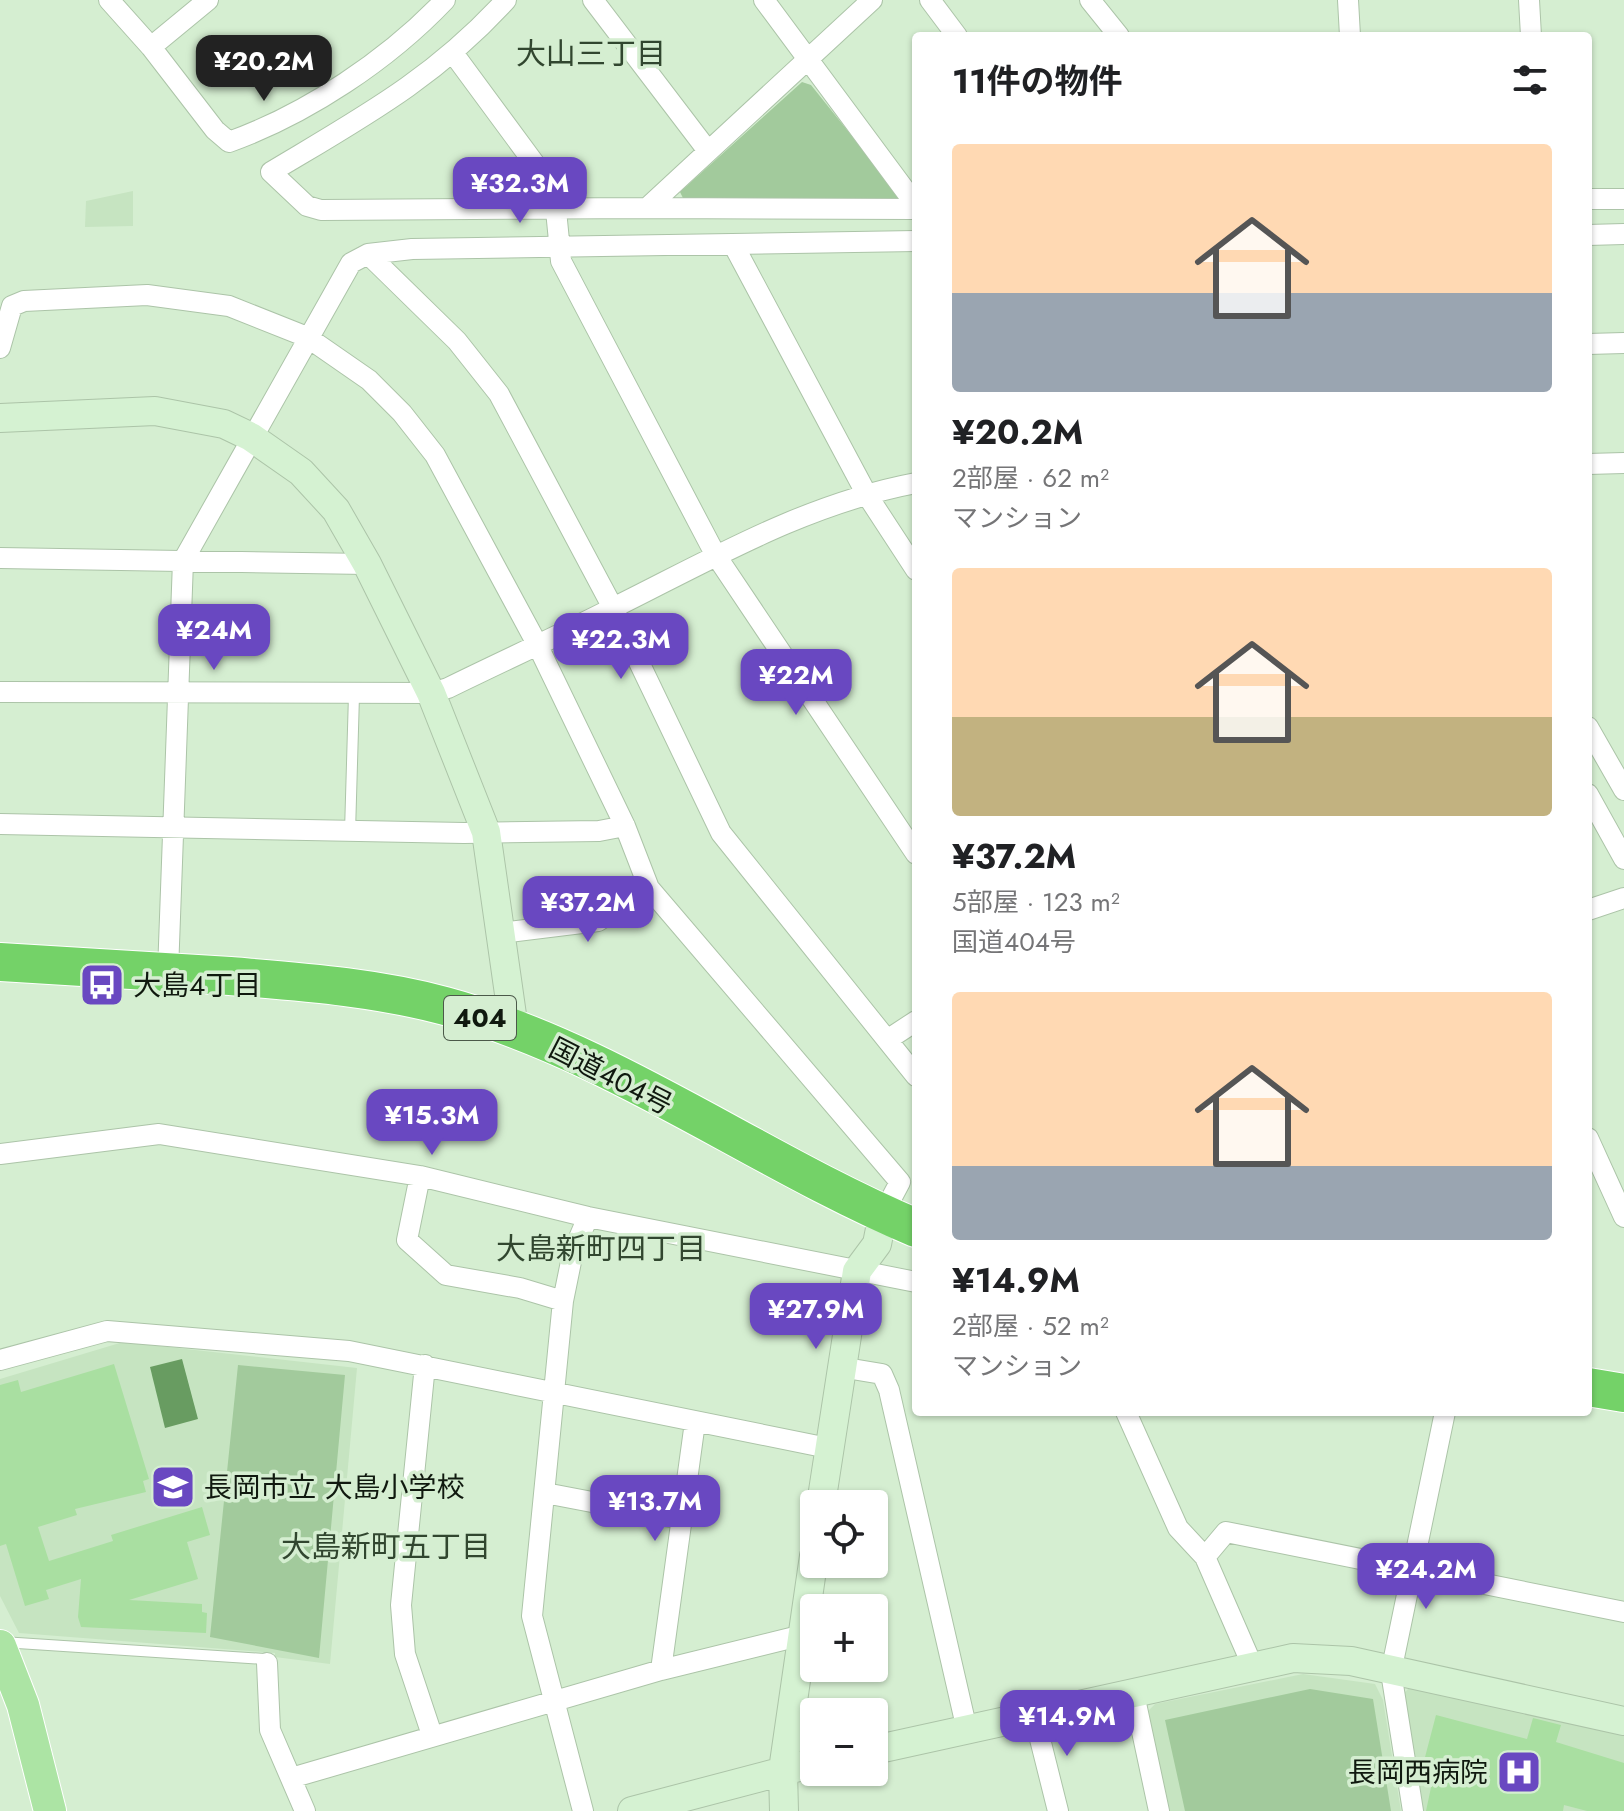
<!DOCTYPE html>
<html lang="ja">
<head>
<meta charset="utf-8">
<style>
	body { margin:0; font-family:Jost,"Noto Sans JP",sans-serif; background:#f6f6f6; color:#202124; height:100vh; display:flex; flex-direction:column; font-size:30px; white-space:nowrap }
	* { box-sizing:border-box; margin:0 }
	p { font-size:26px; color:#757577 }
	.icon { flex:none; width:44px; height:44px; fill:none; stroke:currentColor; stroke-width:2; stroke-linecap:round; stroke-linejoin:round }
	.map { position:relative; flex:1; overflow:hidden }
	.panel { position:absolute; left:912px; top:32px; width:680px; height:1384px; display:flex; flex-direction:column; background:#fff; border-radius:8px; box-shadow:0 2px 6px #0004 }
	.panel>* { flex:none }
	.controls { position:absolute; left:800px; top:1490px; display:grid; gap:16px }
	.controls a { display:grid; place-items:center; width:88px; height:88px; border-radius:8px; background:#fff; box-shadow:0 2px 6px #0004; font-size:40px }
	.price { position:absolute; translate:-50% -68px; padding:0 18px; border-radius:16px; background:#6948c1; color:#fff; font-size:26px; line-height:52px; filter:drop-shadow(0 2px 4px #0008) }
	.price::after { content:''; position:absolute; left:50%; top:48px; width:24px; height:18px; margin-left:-12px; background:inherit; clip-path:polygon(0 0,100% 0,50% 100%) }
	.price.selected { background:#222; color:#fff }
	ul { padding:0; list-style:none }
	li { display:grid; align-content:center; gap:16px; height:424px; padding:0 40px }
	li span { display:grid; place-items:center; height:248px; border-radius:8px; color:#555 }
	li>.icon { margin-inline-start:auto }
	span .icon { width:144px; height:144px; fill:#fffc; stroke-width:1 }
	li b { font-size:34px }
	h2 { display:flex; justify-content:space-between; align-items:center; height:96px; padding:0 40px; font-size:34px }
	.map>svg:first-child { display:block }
</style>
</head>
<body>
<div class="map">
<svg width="1624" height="1811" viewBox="0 0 1624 1811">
	<rect width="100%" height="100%" fill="#d5eed1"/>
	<path fill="#c6e4c1" d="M 133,191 L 133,226 L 85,227 L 86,201 Z
		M 123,1342 L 357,1368 L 330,1664 L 275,1657 L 275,1653 L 19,1633 L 0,1596 L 0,1379 Z
		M 1303,1674 L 1375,1684 L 1383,1700 L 1401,1811 L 1170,1811 L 1148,1711 L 1155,1704 Z
		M 1412,1685 L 1624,1733 L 1624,1811 L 1420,1811 L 1402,1695 Z"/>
	<path fill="#a2ca9c" d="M 802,82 L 811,85 L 904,201 L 685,202 L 680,192 Z
		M 238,1365 L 345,1375 L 319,1658 L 210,1637 Z
		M 1310,1689 L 1373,1699 L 1391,1811 L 1185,1811 L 1165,1720 Z"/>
	<path fill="#689c61" d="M 182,1359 L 198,1419 L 165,1428 L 150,1367 Z"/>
	<path fill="#a9dfa1" d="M 114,1364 L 149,1479 L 143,1481 L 146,1492 L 75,1509 L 77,1515 L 38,1527 L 49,1561 L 113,1541 L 111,1535 L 202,1507 L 210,1535 L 187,1542 L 198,1579 L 129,1600 L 202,1604 L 202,1612 L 207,1613 L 206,1633 L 81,1627 L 78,1617 L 81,1579 L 46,1590 L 49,1599 L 25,1606 L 6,1544 L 0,1546 L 0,1385 L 18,1380 L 21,1392 Z
		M 1436,1715 L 1527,1739 L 1533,1718 L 1561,1725 L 1556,1742 L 1624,1763 L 1624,1811 L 1587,1811 L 1564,1805 L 1563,1811 L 1426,1811 L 1436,1764 L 1424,1761 Z"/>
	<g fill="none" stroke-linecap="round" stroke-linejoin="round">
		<g stroke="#acc4a8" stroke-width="12">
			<path id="lane" d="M 350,832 L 354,695
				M 2,1642 L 264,1659 L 267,1663"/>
		</g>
		<g stroke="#acc4a8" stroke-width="22">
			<path id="street" d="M 109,0 L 151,47 L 215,130 L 229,142 C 307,114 388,60 445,0
				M 506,0 C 434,79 361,118 271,172 L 307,206 L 321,210 L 647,208 L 872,0
				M 593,0 L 708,151
				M 764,0 L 916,205
				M 930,0 L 957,36
				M 1090,0 L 1119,36
				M 1348,0 L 1350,36
				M 1529,0 L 1531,36
				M 151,47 L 208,0
				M 453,53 L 554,190 L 561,261 L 715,554 L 916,854
				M 1588,199 L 1624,199
				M 647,208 L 916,209
				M 1588,235 L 1624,234
				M 733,244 L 867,495 L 916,570
				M 368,254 L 457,341 L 499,394 L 613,608 L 721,833 L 916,1076
				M 1588,344 L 1624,343
				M 0,348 L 12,306 L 24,301 L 147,295 L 229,306 L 307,337 L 369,380 L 402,413 L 435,455 L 537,644 L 625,826 L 649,888 L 900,1182 L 883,1214
				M 1588,464 L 1624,463
				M 0,558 L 367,564
				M 0,692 L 431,693 L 448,688 C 503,661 558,636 613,608 C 712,559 805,504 916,483
				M 1588,727 L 1624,790
				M 1588,794 L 1624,859
				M 0,824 L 464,833 L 599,831 L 625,826
				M 1588,910 L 1624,898
				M 501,933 L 598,921 L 649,888
				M 168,972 L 183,561 L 351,263 L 368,254 L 412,249 L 916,241
				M 887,1040 L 916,1021
				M 1588,1138 L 1624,1217
				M 0,1154 L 159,1134 L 420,1176 L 588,1217 L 916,1282
				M 420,1176 L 407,1240 L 446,1275 L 520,1288 L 563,1301
				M 0,1360 L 107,1331 L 349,1351 L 828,1448
				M 425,1365 L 401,1605 L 405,1654 L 432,1735
				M 840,1367 L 882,1374 L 889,1390 L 967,1730
				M 1126,1412 L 1178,1528 L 1205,1557 L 1253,1667
				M 545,1493 L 681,1519
				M 1205,1557 L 1226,1532 L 1624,1612
				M 267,1663 L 270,1730 L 305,1811
				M 661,1670 L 695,1422
				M 1134,1694 L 1159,1811
				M 1034,1715 L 1058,1811
				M 291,1778 L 661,1670 L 803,1635
				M 583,1811 L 532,1616 L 563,1301 L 573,1252 L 588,1217
				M 1413,1811 L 1391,1672 L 1445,1412"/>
		</g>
		<g stroke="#acc4a8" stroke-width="30">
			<path id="secondary" d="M 0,418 L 155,411 L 224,424 L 251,437 L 301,472 L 336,510 L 367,564 L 431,693 L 486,832 L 514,1029
				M 821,1504 L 857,1271 L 877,1244 L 883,1214
				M 874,1750 L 1293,1658 L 1351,1661 L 1624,1721
				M 632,1811 L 814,1763
				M 784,1811 L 783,1770 L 814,1556"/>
		</g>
		<g stroke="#fff" stroke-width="34">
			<path id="primary" d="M 0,1646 L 23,1705 L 50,1811"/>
		</g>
		<g stroke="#fff" stroke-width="40">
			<path id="highway" d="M 0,962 C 77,967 153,971 230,976 C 302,982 375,987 445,1006 C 613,1052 757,1161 916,1228
				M 1588,1387 L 1624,1393"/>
		</g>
		<use href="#lane" stroke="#fff" stroke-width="10"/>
		<use href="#street" stroke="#fff" stroke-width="20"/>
		<use href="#secondary" stroke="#d5f2d2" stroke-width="28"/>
		<use href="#primary" stroke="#ace4a4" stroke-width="32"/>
		<use href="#highway" stroke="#74d268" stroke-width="38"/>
	</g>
	<defs>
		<g id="bus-square" transform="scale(2.3)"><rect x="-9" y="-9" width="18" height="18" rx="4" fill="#6948c1" stroke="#d5eed1"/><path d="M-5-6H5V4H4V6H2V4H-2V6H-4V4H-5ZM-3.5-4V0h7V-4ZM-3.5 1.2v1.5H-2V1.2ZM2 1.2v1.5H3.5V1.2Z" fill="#fff"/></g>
		<g id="school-square" transform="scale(2.3)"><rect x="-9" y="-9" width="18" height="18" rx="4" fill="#6948c1" stroke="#d5eed1"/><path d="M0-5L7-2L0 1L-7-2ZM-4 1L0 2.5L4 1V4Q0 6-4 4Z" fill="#fff"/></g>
		<g id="hospital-square" transform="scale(2.3)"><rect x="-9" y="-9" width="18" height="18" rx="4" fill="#6948c1" stroke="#d5eed1"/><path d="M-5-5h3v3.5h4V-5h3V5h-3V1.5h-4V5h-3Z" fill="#fff"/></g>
	</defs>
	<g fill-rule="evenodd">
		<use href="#bus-square" x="102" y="985"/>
		<use href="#school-square" x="173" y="1487"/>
		<use href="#hospital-square" x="1519" y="1772"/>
	</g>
	<g text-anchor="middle" stroke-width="7" stroke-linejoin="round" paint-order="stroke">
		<rect fill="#d5eed1" stroke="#4b5949" stroke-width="2" x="444" y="996" width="72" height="44" rx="6"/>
		<g font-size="26" font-weight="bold" fill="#10190f">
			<text x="480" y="1027">404</text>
		</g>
		<g font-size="28" fill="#10190f" stroke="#d5eed1" text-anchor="start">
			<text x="133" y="995">大島4丁目</text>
			<text x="204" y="1497">長岡市立 大島小学校</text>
			<text x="1488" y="1782" text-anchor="end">長岡西病院</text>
		</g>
		<g font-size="28" fill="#10190f" stroke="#d5eed1">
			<text transform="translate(611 1076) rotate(27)" y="10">国道404号</text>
		</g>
		<g font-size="30" fill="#31462f" stroke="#d5eed1">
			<text x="591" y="64">大山三丁目</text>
			<text x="601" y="1259">大島新町四丁目</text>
			<text x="386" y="1557">大島新町五丁目</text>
		</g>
	</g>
</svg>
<div class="controls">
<a><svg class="icon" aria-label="locate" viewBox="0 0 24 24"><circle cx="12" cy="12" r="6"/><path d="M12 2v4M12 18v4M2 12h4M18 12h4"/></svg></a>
<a>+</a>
<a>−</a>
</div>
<b class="price selected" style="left:264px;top:103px">¥20.2M</b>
<b class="price" style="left:520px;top:225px">¥32.3M</b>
<b class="price" style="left:214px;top:672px">¥24M</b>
<b class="price" style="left:621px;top:681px">¥22.3M</b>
<b class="price" style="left:796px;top:717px">¥22M</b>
<b class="price" style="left:588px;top:944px">¥37.2M</b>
<b class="price" style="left:432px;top:1157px">¥15.3M</b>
<b class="price" style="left:816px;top:1351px">¥27.9M</b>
<b class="price" style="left:655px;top:1543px">¥13.7M</b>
<b class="price" style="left:1426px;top:1611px">¥24.2M</b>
<b class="price" style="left:1067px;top:1758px">¥14.9M</b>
<section class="panel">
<h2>11件の物件<svg class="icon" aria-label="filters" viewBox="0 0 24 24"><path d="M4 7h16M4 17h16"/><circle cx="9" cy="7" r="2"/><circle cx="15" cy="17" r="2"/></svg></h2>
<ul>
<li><span style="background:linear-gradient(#ffd9b3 60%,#9aa5b1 0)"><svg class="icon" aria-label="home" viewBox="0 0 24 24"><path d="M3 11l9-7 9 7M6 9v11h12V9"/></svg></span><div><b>¥20.2M</b><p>2部屋 · 62 m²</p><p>マンション</p></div></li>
<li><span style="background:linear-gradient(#ffd9b3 60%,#c2b280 0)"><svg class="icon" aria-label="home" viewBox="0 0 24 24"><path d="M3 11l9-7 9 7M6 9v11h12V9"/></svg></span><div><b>¥37.2M</b><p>5部屋 · 123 m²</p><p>国道404号</p></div></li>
<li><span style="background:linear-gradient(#ffd9b3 70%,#9aa5b1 0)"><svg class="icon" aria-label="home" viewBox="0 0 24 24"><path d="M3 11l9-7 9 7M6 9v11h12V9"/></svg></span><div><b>¥14.9M</b><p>2部屋 · 52 m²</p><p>マンション</p></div></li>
</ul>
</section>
</div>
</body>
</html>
